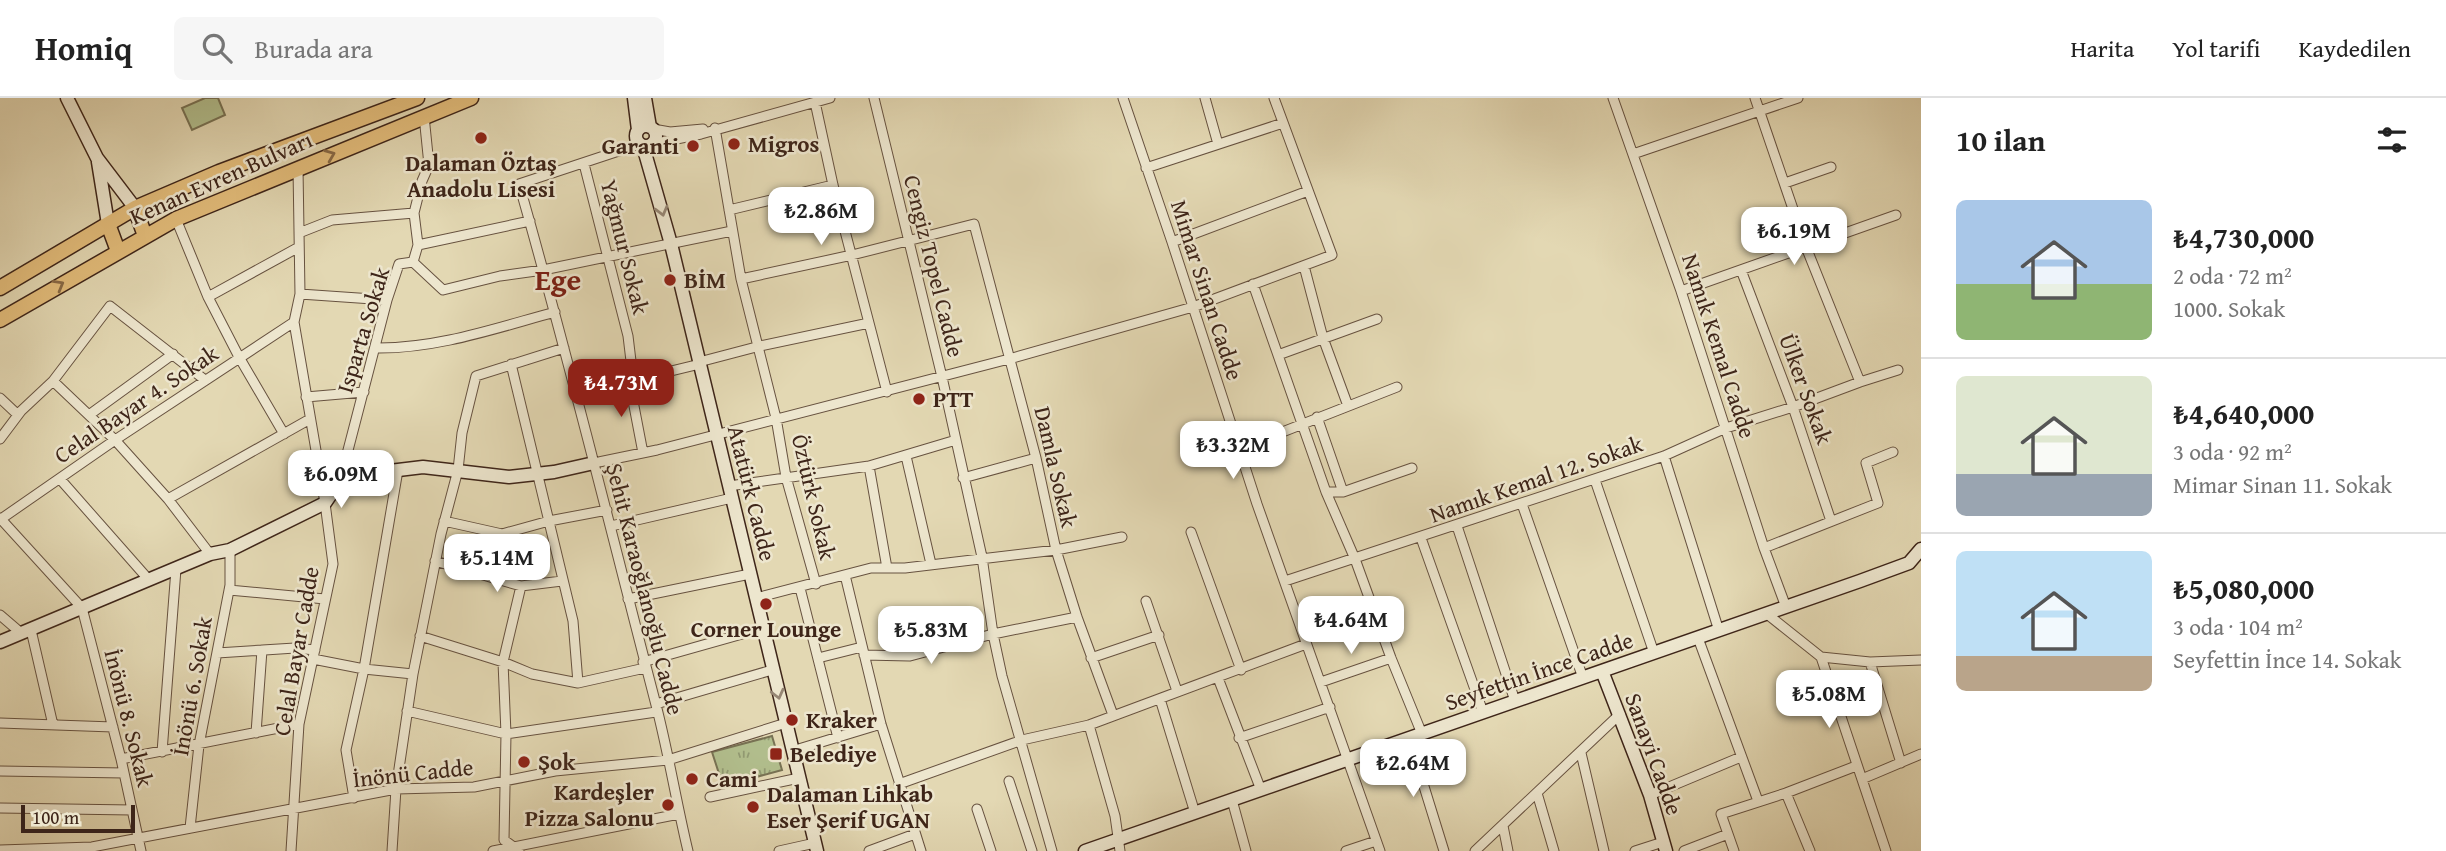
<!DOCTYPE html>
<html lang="tr">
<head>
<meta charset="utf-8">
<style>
	body { margin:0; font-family:"Gentium Book Plus",serif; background:#f6f6f6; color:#222; height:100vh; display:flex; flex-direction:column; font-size:26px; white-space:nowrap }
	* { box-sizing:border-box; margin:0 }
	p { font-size:23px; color:#767676 }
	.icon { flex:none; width:38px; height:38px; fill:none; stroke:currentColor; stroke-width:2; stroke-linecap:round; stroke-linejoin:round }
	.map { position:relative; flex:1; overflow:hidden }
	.details { display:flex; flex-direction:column; background:#fff; width:525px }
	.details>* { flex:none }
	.scale { position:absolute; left:21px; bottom:18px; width:114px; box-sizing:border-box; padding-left:7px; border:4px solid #3e2519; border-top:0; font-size:19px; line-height:24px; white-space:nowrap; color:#3e2519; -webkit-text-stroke:5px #ede6ce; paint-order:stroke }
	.price { position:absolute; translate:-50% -60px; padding:0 16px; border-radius:14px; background:#fff; color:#222; font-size:23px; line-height:46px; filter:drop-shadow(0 2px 4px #0008) }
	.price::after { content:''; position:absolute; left:50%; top:42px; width:21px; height:16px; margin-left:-10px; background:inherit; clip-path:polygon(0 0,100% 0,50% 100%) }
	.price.on { background:#8f2418; color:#fff }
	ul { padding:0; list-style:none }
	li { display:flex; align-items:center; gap:21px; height:175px; padding:0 35px }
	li+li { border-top:2px solid #e0e0e0 }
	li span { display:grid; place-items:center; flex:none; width:196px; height:140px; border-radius:10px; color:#555 }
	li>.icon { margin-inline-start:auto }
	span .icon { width:84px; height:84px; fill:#fffc; stroke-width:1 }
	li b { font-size:30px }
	h2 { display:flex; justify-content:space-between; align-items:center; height:84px; padding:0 35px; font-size:30px }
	header { display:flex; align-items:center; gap:42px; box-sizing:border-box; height:98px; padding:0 35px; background:#fff; border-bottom:2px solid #e0e0e0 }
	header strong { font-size:33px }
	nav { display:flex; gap:38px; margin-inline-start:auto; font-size:24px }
	.search { width:490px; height:63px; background:#f6f6f6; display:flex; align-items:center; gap:18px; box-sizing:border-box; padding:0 24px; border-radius:10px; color:#767676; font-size:26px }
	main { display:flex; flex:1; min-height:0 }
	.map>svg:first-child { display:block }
</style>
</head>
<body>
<header>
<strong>Homiq</strong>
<div class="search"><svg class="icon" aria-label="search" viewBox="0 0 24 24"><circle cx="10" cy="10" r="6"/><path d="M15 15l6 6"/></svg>Burada ara</div>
<nav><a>Harita</a><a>Yol tarifi</a><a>Kaydedilen</a></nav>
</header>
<main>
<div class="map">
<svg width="1921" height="753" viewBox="0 0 1921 753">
	<defs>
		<pattern id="park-tufts" width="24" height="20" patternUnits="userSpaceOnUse" patternTransform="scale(1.75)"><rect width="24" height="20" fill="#b2bf8e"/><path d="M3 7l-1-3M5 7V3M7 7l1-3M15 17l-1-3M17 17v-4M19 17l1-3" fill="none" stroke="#929b73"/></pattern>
	</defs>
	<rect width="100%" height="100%" fill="#e3d8b3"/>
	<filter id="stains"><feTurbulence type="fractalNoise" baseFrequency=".00286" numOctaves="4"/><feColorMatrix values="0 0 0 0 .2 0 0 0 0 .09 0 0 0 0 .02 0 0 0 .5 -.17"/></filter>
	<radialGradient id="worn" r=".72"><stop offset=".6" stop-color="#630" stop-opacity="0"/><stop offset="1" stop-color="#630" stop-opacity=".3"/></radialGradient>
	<path fill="#b2bf8e" stroke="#787254" stroke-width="2" d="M 205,0 L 218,0 L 225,17 L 192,32 L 182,10 Z"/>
	<path fill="url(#park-tufts)" stroke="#787254" stroke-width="2" d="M 772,638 L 782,672 L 723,688 L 712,654 Z"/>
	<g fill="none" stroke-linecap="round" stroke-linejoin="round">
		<g stroke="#675240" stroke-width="11">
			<path id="street" d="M 874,0 L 942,279 L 982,459 L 993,536 L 1002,578 L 1052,753
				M 1123,0 L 1172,144 L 1257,406 L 1380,753
				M 1205,0 L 1218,46
				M 1613,0 L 1681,193 L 1764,450 L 1786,509
				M 1755,0 L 1806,149 L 1860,284
				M 815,4 L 833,87 L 887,294
				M 715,30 L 741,181 L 776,320 L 786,379 L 816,486
				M 653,31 L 670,34 L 703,31
				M 640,46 L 519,86 C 568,257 610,430 655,603 C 668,652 676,703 688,753
				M 652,46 L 701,36 L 830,0
				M 1633,56 L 1798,0
				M 584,66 L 628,238 L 631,263 L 629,282 L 643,355
				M 1146,70 L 1283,25
				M 1785,85 L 1831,69
				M 729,112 L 833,87
				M 176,121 L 208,199 L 239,259 L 284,336
				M 299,135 L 332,122 L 414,115
				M 1172,144 L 1308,93
				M 418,147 L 530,123
				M 413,164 L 443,192 L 500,178 L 543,172 L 732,133
				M 1304,168 L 1323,240 L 1348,308
				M 1741,172 L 1793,309 L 1831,423
				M 741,181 L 852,157 L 974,126 L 1036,360 L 1056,452 L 1077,519 L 1113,617
				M 1253,186 L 1326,394 L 1355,461 L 1391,560 L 1422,636
				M 1681,193 L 1896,117
				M 300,196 L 387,202
				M 208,199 L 299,149
				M 375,250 C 437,251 496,230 555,214
				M 1278,257 L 1377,221
				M 699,264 L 760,248 L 869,225
				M 511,266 L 573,523 L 578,585
				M 53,283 L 115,342 L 168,401 L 210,456
				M 576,296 L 700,266
				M 306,299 L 364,294
				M 0,300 L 18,317
				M 89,317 L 173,256
				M 1317,319 L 1343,394
				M 0,341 L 21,313 L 53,283 L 110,208 L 205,282
				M 1239,351 L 1397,289
				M 906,358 L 931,466
				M 1664,358 L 1719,533
				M 594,365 L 657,352 L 1009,261 L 1193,209 L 1332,157 L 1274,0
				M 869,368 L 887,470
				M 963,380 L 1036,360
				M 60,381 L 149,482
				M 1595,382 L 1654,555
				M 340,383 L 387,202 L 399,166 L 413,164 L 418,147 L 414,115 L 422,83 L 429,67 L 424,18
				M 729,388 L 869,368 L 956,342
				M 1326,394 L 1343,394 L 1412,370
				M 168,401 L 310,321
				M 1522,406 L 1583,580
				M 0,420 L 82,510 L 121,661 L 141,753
				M 1,421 L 115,342 L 294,224
				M 444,423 L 502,436 L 549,423 L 607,412
				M 611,428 L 732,400
				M 1457,428 L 1515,603
				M 1191,434 L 1241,572
				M 1421,440 L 1483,614
				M 1764,450 L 1878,405 L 1866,365 L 1893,354
				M 435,463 L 521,488 L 562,483
				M 845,477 L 881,626 L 921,753
				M 1285,483 L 1664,358 L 1726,330 L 1793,309 L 1860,284 L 1898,272
				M 800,490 L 838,640
				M 229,492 L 325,501
				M 756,500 L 871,470 L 905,470 L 1056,452 L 1122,439
				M 628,501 L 750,476
				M 1146,503 L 1177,593
				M 1767,516 L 1821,559 L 1886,753
				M 0,517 L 21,535
				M 31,532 L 53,627
				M 420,538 L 503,564 L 532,576 L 578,585 L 645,570
				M 1698,540 L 1758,703
				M 217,555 L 295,550 L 315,552
				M 864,557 L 910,558 L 993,536 L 1077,519
				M 1821,559 L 1870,564 L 1921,562
				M 818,560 L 862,549
				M 1091,560 L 1159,537
				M 313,561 L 364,571 L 413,576
				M 643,564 L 763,530
				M 1870,564 L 1901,665
				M 1218,580 L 1261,692
				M 1321,584 L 1391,560
				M 1160,601 L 1195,715
				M 656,606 L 772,572
				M 407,613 L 506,636 L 656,614
				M 0,625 L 113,629
				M 1089,627 L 1115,718 L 1120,753
				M 256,635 L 262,552
				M 1239,640 L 1330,609
				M 1409,640 L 1444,753
				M 792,653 L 881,626
				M 162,654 L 176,471
				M 1581,655 L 1604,753
				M 121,661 L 299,626
				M 0,673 L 124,675
				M 1862,681 L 1921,656
				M 1009,683 L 1032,753
				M 899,686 L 1022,642 L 1089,627 L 1306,546
				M 1537,695 L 1554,753
				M 1786,695 L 1810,753
				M 1650,697 L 1741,659
				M 710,699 L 799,680
				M 354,700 L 346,652 L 364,571 L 398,372
				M 1232,702 L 1246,753
				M 0,710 L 132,712
				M 977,711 L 991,753
				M 1503,728 L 1508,753
				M 190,730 L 199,647 L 230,487 L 230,452
				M 0,752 L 92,749 L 396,691 L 474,689 L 555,673 L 668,662 L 786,625
				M 291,753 L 299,626 L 333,466 L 325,405 L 294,224 L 300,196 L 298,70
				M 392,753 L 396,691 L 413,576 L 441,436 L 458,372 L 462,335 L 476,278 L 564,250
				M 493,753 L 679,716
				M 519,753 L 504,742 L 506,636 L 503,564 L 521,488
				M 779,753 L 815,745
				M 869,753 L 915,736
				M 1346,753 L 1376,743
				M 1475,753 L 1620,616
				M 1635,753 L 1663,744
				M 1684,753 L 1728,736
				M 1734,753 L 1721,716 L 1786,695 L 1856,668"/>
		</g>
		<g stroke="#3e2519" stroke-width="15">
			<path id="secondary" d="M 67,0 L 97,60 L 135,110
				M 634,0 L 638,32
				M 645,0 L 650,29
				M636 38a10 10 0 1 1 20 0a10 10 0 1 1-20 0Z
				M 643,48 L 671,146 L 817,753
				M 98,64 L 108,126
				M 0,544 L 210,456 L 230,452 L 325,405 L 340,383 L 365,376 L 423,369 L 509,379 L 554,374 L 594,365
				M 1602,573 L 1650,697 L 1666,753
				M 1085,753 L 1860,483 L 1909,465 L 1921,451"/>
		</g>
		<g stroke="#3e2519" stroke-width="17">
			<path id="primary" d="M 135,110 L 145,138
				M 108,126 L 118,153
				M 0,190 L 135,110 L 219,74 L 417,0
				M 0,222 L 176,121 L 471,0"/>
		</g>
		<use href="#street" stroke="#ede6ce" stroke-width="9"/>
		<use href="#secondary" stroke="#ede6ce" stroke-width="12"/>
		<use href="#primary" stroke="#e2bc7a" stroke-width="14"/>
	</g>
	<defs><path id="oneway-chevron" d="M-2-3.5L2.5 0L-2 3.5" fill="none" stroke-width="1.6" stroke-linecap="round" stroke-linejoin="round" transform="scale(1.75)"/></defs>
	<g stroke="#886945">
		<use href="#oneway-chevron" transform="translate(330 57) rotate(-22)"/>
		<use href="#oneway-chevron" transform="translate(59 187) rotate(-30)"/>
	</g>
	<g stroke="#968674">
		<use href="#oneway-chevron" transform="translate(662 113) rotate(75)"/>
		<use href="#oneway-chevron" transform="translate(778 596) rotate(76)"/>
	</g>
	<g fill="#8f2418" stroke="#ede6ce" stroke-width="2.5">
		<circle cx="481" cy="40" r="7"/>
		<circle cx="734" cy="46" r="7"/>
		<circle cx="693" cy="48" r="7"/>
		<circle cx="670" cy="182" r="7"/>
		<circle cx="919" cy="301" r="7"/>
		<circle cx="766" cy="506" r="7"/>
		<circle cx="792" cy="622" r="7"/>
		<rect x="769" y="649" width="14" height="14" rx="3.5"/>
		<circle cx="524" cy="664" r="7"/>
		<circle cx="692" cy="681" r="7"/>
		<circle cx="668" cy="707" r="7"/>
		<circle cx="753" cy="709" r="7"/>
	</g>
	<g text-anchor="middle" stroke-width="5" stroke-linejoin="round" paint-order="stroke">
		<g font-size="23" font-weight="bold" fill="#3e2519" stroke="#ede6ce" text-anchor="start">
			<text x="748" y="54">Migros</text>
			<text x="679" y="56" text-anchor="end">Garanti</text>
			<text x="481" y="73" text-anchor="middle">Dalaman Öztaş<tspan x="481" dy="26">Anadolu Lisesi</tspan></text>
			<text x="684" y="190">BİM</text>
			<text x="933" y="309">PTT</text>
			<text x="766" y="539" text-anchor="middle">Corner Lounge</text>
			<text x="806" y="630">Kraker</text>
			<text x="790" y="664">Belediye</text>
			<text x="538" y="672">Şok</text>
			<text x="706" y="689">Cami</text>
			<text x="654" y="702" text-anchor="end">Kardeşler<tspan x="654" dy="26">Pizza Salonu</tspan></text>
			<text x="767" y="704">Dalaman Lihkab<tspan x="767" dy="26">Eser Şerif UGAN</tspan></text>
		</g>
		<g font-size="23" fill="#3e2519" stroke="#ede6ce">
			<text transform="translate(221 80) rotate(-24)" y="8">Kenan Evren Bulvarı</text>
			<text transform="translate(625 149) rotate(76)" y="8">Yağmur Sokak</text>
			<text transform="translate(934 168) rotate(76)" y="8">Cengiz Topel Cadde</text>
			<text transform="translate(1207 192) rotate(72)" y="8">Mimar Sinan Cadde</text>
			<text transform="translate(363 232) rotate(-73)" y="8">Isparta Sokak</text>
			<text transform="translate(1719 248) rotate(72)" y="8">Namık Kemal Cadde</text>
			<text transform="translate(1806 291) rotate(70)" y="8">Ülker Sokak</text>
			<text transform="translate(136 306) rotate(-34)" y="8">Celal Bayar 4. Sokak</text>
			<text transform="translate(1056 369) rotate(77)" y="8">Damla Sokak</text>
			<text transform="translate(1536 381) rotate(-19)" y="8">Namık Kemal 12. Sokak</text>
			<text transform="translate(752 395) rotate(76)" y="8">Atatürk Cadde</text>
			<text transform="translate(814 399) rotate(77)" y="8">Öztürk Sokak</text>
			<text transform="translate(645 491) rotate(76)" y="8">Şehit Karaoğlanoğlu Cadde</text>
			<text transform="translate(296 553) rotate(-80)" y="8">Celal Bayar Cadde</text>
			<text transform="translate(1539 573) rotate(-19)" y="8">Seyfettin İnce Cadde</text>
			<text transform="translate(192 588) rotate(-80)" y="8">İnönü 6. Sokak</text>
			<text transform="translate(129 620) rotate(76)" y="8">İnönü 8. Sokak</text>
			<text transform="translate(1654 656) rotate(70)" y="8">Sanayi Cadde</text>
			<text transform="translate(413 675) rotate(-6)" y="8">İnönü Cadde</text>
		</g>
		<g font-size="30" font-weight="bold" fill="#7a1f14" stroke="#ede6ce">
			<text x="558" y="192">Ege</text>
		</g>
	</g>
	<rect width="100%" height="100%" filter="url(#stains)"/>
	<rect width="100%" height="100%" fill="url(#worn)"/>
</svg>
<div class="scale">100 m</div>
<b class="price" style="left:821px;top:149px">₺2.86M</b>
<b class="price" style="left:1794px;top:169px">₺6.19M</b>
<b class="price on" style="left:621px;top:321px">₺4.73M</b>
<b class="price" style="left:1233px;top:383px">₺3.32M</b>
<b class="price" style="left:341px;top:412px">₺6.09M</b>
<b class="price" style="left:497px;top:496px">₺5.14M</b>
<b class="price" style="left:1351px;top:558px">₺4.64M</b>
<b class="price" style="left:931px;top:568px">₺5.83M</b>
<b class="price" style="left:1829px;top:632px">₺5.08M</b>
<b class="price" style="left:1413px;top:701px">₺2.64M</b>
</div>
<section class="details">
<h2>10 ilan<svg class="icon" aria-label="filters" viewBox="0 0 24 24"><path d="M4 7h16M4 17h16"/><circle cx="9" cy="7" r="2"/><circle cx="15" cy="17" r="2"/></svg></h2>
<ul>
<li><span style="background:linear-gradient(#a9c7e8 60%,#8fb573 0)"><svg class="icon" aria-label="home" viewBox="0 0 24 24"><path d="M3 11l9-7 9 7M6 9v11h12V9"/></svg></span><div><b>₺4,730,000</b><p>2 oda · 72 m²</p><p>1000. Sokak</p></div></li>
<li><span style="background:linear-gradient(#dfe7d0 70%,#9aa5b1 0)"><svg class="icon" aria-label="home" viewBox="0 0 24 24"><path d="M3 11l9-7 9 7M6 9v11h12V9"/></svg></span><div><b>₺4,640,000</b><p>3 oda · 92 m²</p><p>Mimar Sinan 11. Sokak</p></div></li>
<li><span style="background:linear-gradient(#bfe0f5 75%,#b9a48a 0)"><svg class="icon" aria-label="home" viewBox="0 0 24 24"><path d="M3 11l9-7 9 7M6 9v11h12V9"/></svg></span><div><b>₺5,080,000</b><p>3 oda · 104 m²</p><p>Seyfettin İnce 14. Sokak</p></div></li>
</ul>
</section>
</main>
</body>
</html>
